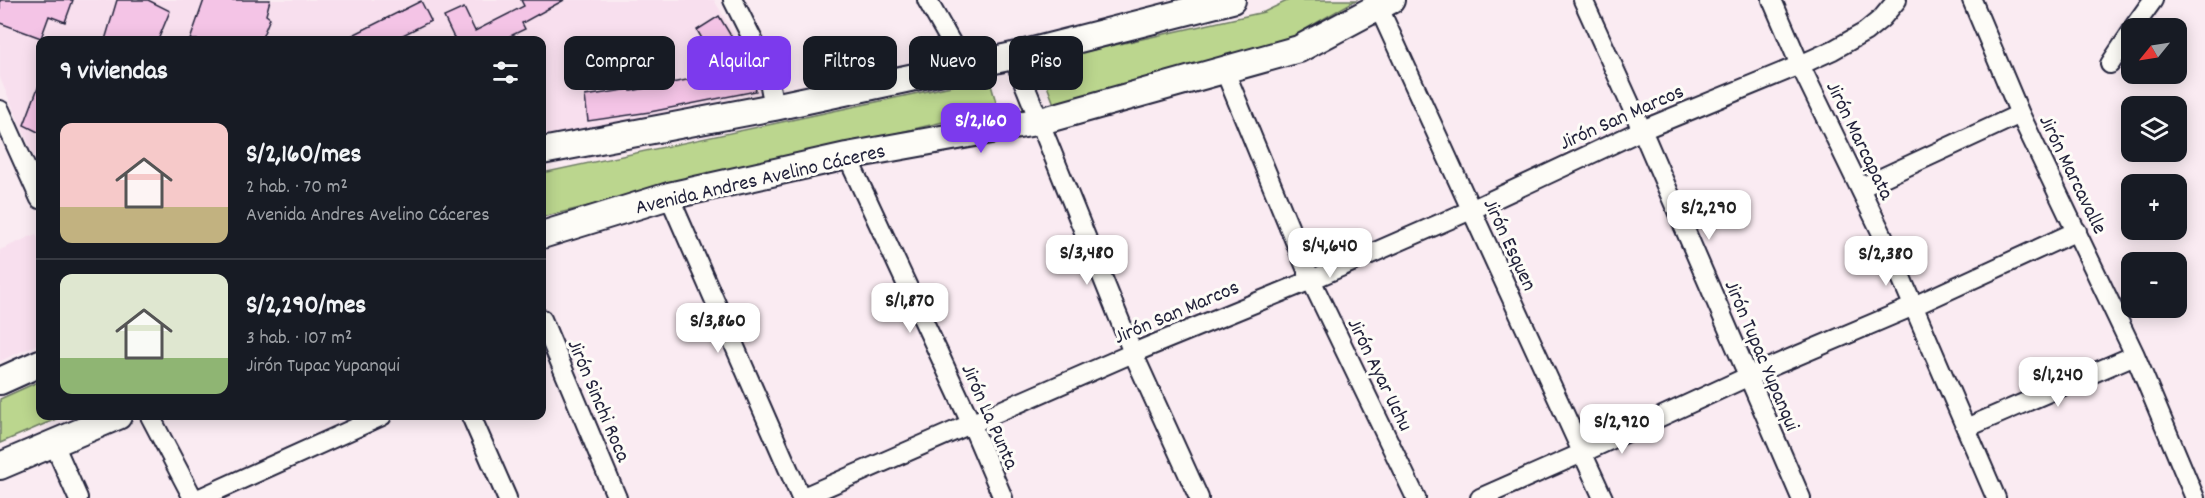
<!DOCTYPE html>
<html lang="es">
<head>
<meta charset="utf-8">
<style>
	body { margin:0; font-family:Dekko,sans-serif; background:#20242c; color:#f1f3f6; height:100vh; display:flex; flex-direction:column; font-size:22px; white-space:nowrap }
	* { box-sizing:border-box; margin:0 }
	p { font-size:20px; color:#9ea1a6 }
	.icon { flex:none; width:33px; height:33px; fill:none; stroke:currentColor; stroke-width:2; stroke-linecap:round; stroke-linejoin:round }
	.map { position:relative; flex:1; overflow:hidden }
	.panel { position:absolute; left:36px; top:36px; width:510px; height:384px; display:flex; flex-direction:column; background:#171b24; border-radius:12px; box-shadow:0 3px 15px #0003 }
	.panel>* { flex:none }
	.guide { position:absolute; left:564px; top:36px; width:570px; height:54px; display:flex; gap:12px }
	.needle { width:39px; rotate:240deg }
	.fabs { position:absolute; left:2121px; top:18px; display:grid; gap:12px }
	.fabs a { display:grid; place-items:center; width:66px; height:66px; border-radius:12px; background:#171b24; box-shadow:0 3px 15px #0003; font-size:30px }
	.price { position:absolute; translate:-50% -51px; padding:0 14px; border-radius:12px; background:#fff; color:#222; font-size:20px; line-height:39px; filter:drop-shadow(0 2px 3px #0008) }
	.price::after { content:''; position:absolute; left:50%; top:36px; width:18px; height:14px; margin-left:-9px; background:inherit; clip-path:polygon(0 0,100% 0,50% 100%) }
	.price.current { background:#7c3aed; color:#fff }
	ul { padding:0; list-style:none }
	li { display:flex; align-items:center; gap:18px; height:150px; padding:0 24px }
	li+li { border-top:2px solid #363941 }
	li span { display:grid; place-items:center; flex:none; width:168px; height:120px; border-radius:12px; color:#555 }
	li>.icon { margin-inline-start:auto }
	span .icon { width:72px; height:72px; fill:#fffc; stroke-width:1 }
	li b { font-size:26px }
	h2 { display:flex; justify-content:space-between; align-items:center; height:72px; padding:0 24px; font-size:26px }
	.tag { padding:0 21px; border-radius:12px; background:#171b24; box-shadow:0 3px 15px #0003; font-size:21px; line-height:54px }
	.tag.current { background:#7c3aed; color:#fff }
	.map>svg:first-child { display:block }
</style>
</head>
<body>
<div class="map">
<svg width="2205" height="498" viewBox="0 0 2205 498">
	<rect width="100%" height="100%" fill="#faebf2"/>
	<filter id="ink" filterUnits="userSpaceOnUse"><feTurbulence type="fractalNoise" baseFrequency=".0167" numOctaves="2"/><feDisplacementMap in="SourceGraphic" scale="12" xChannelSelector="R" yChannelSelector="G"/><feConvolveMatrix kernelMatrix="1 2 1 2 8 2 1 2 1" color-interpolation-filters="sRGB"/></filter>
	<g filter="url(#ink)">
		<path fill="#f8dfee" d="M 0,0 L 714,0 L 756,71 L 760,93 L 542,138 L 542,40 L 40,40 L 40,170 L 0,78 Z
			M 36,234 L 40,243 L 40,343 L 0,361 L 0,250 Z"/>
		<path fill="#bbd68e" stroke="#6e7c64" stroke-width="1.5" d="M 1289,0 L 1356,0 L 1287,40 L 1054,104 L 1038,62 L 1264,12 Z
			M 989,78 L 998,109 L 542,217 L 542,173 Z
			M 40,381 L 40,416 L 63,416 L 0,443 L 0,399 Z"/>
		<path fill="#f4c4e6" stroke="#22223b" stroke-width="1.5" d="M 0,0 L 73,0 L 65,22 L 49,16 L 41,38 L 0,23 Z
			M 117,0 L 148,0 L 170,11 L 158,40 L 105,40 Z
			M 204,0 L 270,0 L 266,15 L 270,18 L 261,40 L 190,40 Z
			M 521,0 L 564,0 L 522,23 L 525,29 L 502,40 L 455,40 L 444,17 L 464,8 L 475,31 L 524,6 Z
			M 421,1 L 431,21 L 393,40 L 343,40 Z
			M 719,16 L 752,71 L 756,91 L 650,112 L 588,121 L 585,96 L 631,89 L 631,91 L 722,73 L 697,30 Z
			M 39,85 L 40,85 L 40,133 L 24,125 Z"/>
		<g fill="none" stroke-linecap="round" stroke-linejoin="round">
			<g stroke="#22223b" stroke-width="22">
				<path id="minor" d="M 733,0 L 766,66 L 774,107
					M 927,0 L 965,67
					M 1583,0 L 1642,130 L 1801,498
					M 1772,0 L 1800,65 L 1885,240 L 1996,498
					M 1972,0 L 2020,114 L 2135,355 L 2195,498
					M 1379,8 L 1603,498
					M 2133,28 L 2153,0
					M 1013,56 L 1133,353 L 1199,498
					M 2110,64 L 2132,31
					M 1224,69 L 1311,280 L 1416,498
					M 0,110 L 40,199
					M 847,156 L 971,423 L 1003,498
					M 1860,188 L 2020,114
					M 669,196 L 801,498
					M 542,319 L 617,498
					M 150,416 L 193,498
					M 471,416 L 507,498
					M 1966,428 L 2135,355
					M 54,444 L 78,498
					M 200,498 L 382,416
					M 801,498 L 1133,353 L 1311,280 L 1471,210 L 1642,130 L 1800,65 L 1833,50 L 1865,32 L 1882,18 L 1897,0
					M 1480,498 L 1582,453 L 1747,377 L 1914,306 L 2077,231"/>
			</g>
			<g stroke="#22223b" stroke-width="30">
				<path id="secondary" d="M 542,151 L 774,107 L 1013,56 L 1232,0
					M 542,235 L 669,196 L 847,156 L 1041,121 L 1299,49 L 1391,0
					M 0,381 L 40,363
					M 0,466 L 118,416"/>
			</g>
			<use href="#minor" stroke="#fdfcf7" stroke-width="18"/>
			<use href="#secondary" stroke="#fdfcf7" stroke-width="26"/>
		</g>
	</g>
	<g text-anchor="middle" stroke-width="6" stroke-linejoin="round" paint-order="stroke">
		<g font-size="21" fill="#22223b" stroke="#fdfcf7">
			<text transform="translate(1621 116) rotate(-24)" y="7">Jirón San Marcos</text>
			<text transform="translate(1861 140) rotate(64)" y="7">Jirón Marcapata</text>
			<text transform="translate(2074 174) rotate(64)" y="7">Jirón Marcavalle</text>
			<text transform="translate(760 178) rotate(-13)" y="7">Avenida Andres Avelino Cáceres</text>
			<text transform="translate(1511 244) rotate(65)" y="7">Jirón Esquen</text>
			<text transform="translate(1176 311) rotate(-23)" y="7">Jirón San Marcos</text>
			<text transform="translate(1763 355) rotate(67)" y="7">Jirón Tupac Yupanqui</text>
			<text transform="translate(1381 374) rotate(64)" y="7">Jirón Ayar Uchu</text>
			<text transform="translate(600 400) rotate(67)" y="7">Jirón Sinchi Roca</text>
			<text transform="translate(991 416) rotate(66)" y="7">Jirón La Punta</text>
		</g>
	</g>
</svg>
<div class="fabs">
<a><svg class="needle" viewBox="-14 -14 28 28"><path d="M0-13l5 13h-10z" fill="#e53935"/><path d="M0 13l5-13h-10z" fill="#9ea1a6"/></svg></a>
<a><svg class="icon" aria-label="layers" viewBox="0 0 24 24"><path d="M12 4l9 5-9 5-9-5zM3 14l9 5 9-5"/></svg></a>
<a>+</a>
<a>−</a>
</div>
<b class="price current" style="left:981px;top:154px">S/2,160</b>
<b class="price" style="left:1709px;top:241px">S/2,290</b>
<b class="price" style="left:1330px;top:279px">S/4,640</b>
<b class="price" style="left:1087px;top:286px">S/3,480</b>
<b class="price" style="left:1886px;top:287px">S/2,380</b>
<b class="price" style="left:910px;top:334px">S/1,870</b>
<b class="price" style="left:718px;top:354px">S/3,860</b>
<b class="price" style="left:2058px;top:408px">S/1,240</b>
<b class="price" style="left:1622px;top:455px">S/2,920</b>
<div class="guide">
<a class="tag">Comprar</a>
<a class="tag current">Alquilar</a>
<a class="tag">Filtros</a>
<a class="tag">Nuevo</a>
<a class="tag">Piso</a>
</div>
<section class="panel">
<h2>9 viviendas<svg class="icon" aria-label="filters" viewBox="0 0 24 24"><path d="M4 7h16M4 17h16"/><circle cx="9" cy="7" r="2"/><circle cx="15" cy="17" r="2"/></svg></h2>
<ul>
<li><span style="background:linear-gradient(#f6c9c9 70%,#c2b280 0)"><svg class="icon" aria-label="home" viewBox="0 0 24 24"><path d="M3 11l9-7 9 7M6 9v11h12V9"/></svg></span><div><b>S/2,160/mes</b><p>2 hab. · 70 m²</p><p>Avenida Andres Avelino Cáceres</p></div></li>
<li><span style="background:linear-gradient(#dfe7d0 70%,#8fb573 0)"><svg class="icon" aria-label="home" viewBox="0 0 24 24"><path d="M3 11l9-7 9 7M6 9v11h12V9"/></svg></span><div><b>S/2,290/mes</b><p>3 hab. · 107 m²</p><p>Jirón Tupac Yupanqui</p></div></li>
</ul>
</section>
</div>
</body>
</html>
